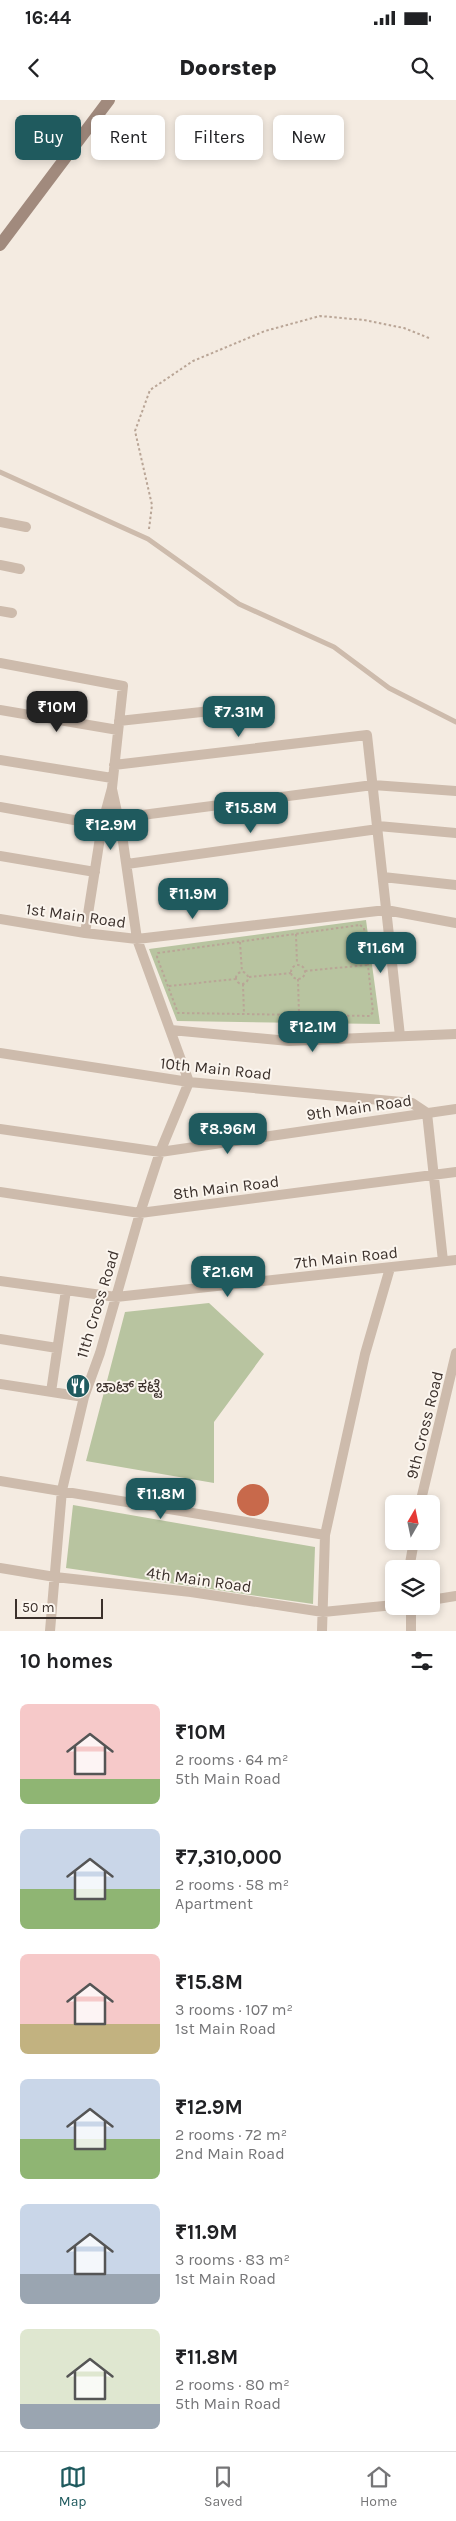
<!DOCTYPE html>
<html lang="en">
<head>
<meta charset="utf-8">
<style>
	body { margin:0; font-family:Karla,"Noto Sans Kannada",sans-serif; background:#f2f2f2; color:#202124; height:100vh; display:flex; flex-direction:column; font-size:19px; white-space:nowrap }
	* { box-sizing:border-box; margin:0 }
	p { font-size:16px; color:#757577 }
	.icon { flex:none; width:28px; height:28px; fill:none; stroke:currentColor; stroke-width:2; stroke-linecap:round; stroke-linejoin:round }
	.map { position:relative; height:1531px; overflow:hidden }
	.sheet { display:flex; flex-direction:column; background:#fff; flex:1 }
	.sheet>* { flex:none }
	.hud { position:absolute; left:15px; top:15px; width:426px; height:45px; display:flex; gap:10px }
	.needle { width:32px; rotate:9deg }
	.tools { position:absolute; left:385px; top:1395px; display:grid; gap:10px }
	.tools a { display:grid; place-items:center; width:55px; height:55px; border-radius:8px; background:#fff; box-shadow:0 2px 8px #0003; font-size:25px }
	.scale { position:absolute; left:15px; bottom:12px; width:88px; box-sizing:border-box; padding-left:5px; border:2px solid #3b302b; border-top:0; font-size:14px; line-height:18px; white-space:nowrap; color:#3b302b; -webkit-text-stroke:4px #fbf5ee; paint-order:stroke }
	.price { position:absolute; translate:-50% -42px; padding:0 11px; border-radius:10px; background:#1f5a5e; color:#fff; font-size:16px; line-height:32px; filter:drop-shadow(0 1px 2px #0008) }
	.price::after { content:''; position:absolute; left:50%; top:30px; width:15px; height:11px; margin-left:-8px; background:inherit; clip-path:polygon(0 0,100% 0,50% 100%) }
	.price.selected { background:#222; color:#fff }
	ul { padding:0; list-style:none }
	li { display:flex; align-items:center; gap:15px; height:125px; padding:0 20px }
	li span { display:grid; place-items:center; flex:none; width:140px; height:100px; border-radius:8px; color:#555 }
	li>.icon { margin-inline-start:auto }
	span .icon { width:60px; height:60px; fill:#fffc; stroke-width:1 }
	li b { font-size:21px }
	h2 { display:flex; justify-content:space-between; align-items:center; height:60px; padding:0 20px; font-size:21px }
	.tag { padding:0 18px; border-radius:8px; background:#fff; box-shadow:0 2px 8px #0003; font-size:18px; line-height:45px }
	.tag.selected { background:#1f5a5e; color:#fff }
	.status { display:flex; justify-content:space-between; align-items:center; height:35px; padding:0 25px; background:#fff; direction:ltr }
	.status svg { height:14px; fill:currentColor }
	header { display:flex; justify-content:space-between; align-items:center; height:65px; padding:0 20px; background:#fff; font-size:22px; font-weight:800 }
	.dock { display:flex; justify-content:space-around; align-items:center; height:70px; border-top:1px solid #e0e0e0; background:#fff; font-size:14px; color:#757577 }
	.dock a { display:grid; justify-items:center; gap:2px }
	.dock .selected { color:#1f5a5e }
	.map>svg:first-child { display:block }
</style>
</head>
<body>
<div class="status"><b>16:44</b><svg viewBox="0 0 49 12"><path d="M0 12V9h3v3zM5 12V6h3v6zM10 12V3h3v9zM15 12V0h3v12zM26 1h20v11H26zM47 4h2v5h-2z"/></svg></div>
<header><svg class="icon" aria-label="back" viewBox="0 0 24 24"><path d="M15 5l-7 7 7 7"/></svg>Doorstep<svg class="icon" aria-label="search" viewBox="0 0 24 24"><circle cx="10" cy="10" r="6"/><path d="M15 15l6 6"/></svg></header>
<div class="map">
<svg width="456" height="1531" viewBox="0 0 456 1531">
	<rect width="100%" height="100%" fill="#f4ebe1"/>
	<path fill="#b8c4a0" d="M 366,820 L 380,924 L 177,921 L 149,849 Z
		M 209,1203 L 264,1254 L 214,1322 L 214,1383 L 86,1361 L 125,1212 Z
		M 73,1405 L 315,1447 L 313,1504 L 66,1468 Z"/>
	<path fill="#c8694b" d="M237 1400a16 16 0 1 1 32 0a16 16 0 1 1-32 0Z"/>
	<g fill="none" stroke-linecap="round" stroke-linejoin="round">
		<path stroke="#b9a596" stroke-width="2" stroke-dasharray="2.5 2.5" stroke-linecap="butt" d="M 149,429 L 152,405 L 135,331 L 150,290 L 193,261 L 265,231 L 320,216 L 364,220 L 404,228 L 429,238
			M 360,825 L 364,828 L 373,912 L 370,916 L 178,913 L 157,857 L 158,853 Z
			M 296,834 L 297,864
			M 240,842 L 242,872
			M291 872a7 7 0 1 1 14 0a7 7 0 1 1-14 0Z
			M 305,871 L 367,865
			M236 878a6 6 0 1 1 12 0a6 6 0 1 1-12 0Z
			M 249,877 L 291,873
			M 298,879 L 299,915
			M 243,884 L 244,914
			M 169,886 L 236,879"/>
		<path stroke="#cdbbac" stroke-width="5" d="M 0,372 L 148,439 L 239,504 L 334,547 L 389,588 L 456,622"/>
		<path stroke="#cdbbac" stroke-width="10" d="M 0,422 L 26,427
			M 0,465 L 20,469
			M 0,511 L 12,513
			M 0,563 L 123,586 L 112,688 L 102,725 L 85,833
			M 0,610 L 118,630
			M 119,621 L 229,609
			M 0,660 L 112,678
			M 114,665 L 367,635 L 400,936
			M 112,689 L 122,735 L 137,839 L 189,982
			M 0,707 L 102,725
			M 119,718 L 373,685 L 456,691
			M 378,726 L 456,733
			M 100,736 L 122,735
			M 0,756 L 95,772
			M 127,764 L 378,729
			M 383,777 L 456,785
			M 0,819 L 85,833 L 137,839 L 386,810 L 456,823
			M 171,930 L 289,941 L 456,934
			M 0,953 L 189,982 L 412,1003 L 427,1013 L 443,1161
			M 0,1029 L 160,1052 L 456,1009
			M 0,1092 L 140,1113 L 456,1072
			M 0,1181 L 116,1197 L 456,1160
			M 0,1239 L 57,1248
			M 0,1284 L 84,1297
			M 51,1292 L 66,1190
			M 0,1381 L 325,1435
			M 420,1404 L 456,1253
			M 0,1468 L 55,1477 L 191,1492 L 323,1512 L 394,1505
			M 409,1469 L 414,1441
			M 431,1500 L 456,1496
			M 50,1531 L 62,1390 L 84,1297 L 100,1253 L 140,1113 L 160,1052 L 189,982
			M 322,1531 L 325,1435 L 365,1254 L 390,1168
			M 411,1531 L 411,1506"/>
		<path stroke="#a18a7d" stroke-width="12" d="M 0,145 L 109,0"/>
	</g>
	<defs>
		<g id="restaurant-disc" transform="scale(1.25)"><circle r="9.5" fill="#1f5a5e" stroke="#fbf5ee"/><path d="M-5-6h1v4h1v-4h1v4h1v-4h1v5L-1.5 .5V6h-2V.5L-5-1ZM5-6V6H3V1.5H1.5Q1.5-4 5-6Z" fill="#fff"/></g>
	</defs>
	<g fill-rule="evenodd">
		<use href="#restaurant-disc" x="78" y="1286"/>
	</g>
	<g text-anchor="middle" stroke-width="4" stroke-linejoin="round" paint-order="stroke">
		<g font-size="16" fill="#3b302b" stroke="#fbf5ee">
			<text transform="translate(76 815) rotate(8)" y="6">1st Main Road</text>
			<text transform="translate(216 968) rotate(6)" y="6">10th Main Road</text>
			<text transform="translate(359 1007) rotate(-8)" y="6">9th Main Road</text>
			<text transform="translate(226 1087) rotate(-7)" y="6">8th Main Road</text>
			<text transform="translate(346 1157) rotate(-6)" y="6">7th Main Road</text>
			<text transform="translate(97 1204) rotate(-73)" y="6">11th Cross Road</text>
			<text transform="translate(424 1325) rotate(-76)" y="6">9th Cross Road</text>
			<text transform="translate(199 1479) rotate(8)" y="6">4th Main Road</text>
		</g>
		<g font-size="16" fill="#3b302b" stroke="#fbf5ee" text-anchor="start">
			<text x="96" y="1292">ಚಾಟ್ ಕಟ್ಟೆ</text>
		</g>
	</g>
</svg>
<div class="tools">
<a><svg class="needle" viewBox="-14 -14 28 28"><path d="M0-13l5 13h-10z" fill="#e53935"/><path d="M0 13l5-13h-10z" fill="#757577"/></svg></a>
<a><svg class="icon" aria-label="layers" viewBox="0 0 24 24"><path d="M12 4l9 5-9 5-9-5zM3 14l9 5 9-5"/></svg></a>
</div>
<div class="scale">50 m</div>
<b class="price selected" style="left:57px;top:633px">₹10M</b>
<b class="price" style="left:239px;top:638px">₹7.31M</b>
<b class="price" style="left:251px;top:734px">₹15.8M</b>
<b class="price" style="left:111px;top:751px">₹12.9M</b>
<b class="price" style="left:193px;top:820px">₹11.9M</b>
<b class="price" style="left:381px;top:874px">₹11.6M</b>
<b class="price" style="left:313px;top:953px">₹12.1M</b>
<b class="price" style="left:228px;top:1055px">₹8.96M</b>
<b class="price" style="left:228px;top:1198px">₹21.6M</b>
<b class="price" style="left:161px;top:1420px">₹11.8M</b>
<div class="hud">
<a class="tag selected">Buy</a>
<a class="tag">Rent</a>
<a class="tag">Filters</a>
<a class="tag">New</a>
</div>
</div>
<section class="sheet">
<h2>10 homes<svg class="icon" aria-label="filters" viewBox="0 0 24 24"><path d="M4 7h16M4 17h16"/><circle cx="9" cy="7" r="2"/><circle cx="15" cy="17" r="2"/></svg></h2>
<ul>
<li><span style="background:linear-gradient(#f6c9c9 75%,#8fb573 0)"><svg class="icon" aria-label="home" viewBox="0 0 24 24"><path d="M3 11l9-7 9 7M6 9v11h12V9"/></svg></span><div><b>₹10M</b><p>2 rooms · 64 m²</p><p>5th Main Road</p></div></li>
<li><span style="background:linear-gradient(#c9d6e8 60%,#8fb573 0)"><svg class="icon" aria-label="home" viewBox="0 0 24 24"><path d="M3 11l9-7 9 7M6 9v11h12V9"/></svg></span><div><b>₹7,310,000</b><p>2 rooms · 58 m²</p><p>Apartment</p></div></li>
<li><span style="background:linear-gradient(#f6c9c9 70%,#c2b280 0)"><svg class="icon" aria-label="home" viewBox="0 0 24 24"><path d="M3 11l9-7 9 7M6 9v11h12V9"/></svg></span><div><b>₹15.8M</b><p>3 rooms · 107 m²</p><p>1st Main Road</p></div></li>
<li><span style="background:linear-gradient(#c9d6e8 60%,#8fb573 0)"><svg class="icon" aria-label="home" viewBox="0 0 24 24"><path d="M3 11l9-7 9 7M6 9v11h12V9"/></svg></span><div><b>₹12.9M</b><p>2 rooms · 72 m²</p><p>2nd Main Road</p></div></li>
<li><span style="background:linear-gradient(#c9d6e8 70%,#9aa5b1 0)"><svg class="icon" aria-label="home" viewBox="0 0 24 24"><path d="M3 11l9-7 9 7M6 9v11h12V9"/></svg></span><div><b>₹11.9M</b><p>3 rooms · 83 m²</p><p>1st Main Road</p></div></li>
<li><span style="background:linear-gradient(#dfe7d0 75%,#9aa5b1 0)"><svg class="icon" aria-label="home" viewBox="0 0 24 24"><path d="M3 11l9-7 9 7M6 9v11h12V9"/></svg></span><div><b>₹11.8M</b><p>2 rooms · 80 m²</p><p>5th Main Road</p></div></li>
</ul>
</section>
<nav class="dock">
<a class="selected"><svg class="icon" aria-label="map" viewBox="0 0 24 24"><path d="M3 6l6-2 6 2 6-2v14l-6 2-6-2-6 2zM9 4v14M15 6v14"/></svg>Map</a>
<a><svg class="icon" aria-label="saved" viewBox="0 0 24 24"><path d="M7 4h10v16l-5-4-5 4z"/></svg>Saved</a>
<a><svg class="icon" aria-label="home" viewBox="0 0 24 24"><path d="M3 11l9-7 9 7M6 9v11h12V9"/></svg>Home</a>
</nav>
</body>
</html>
